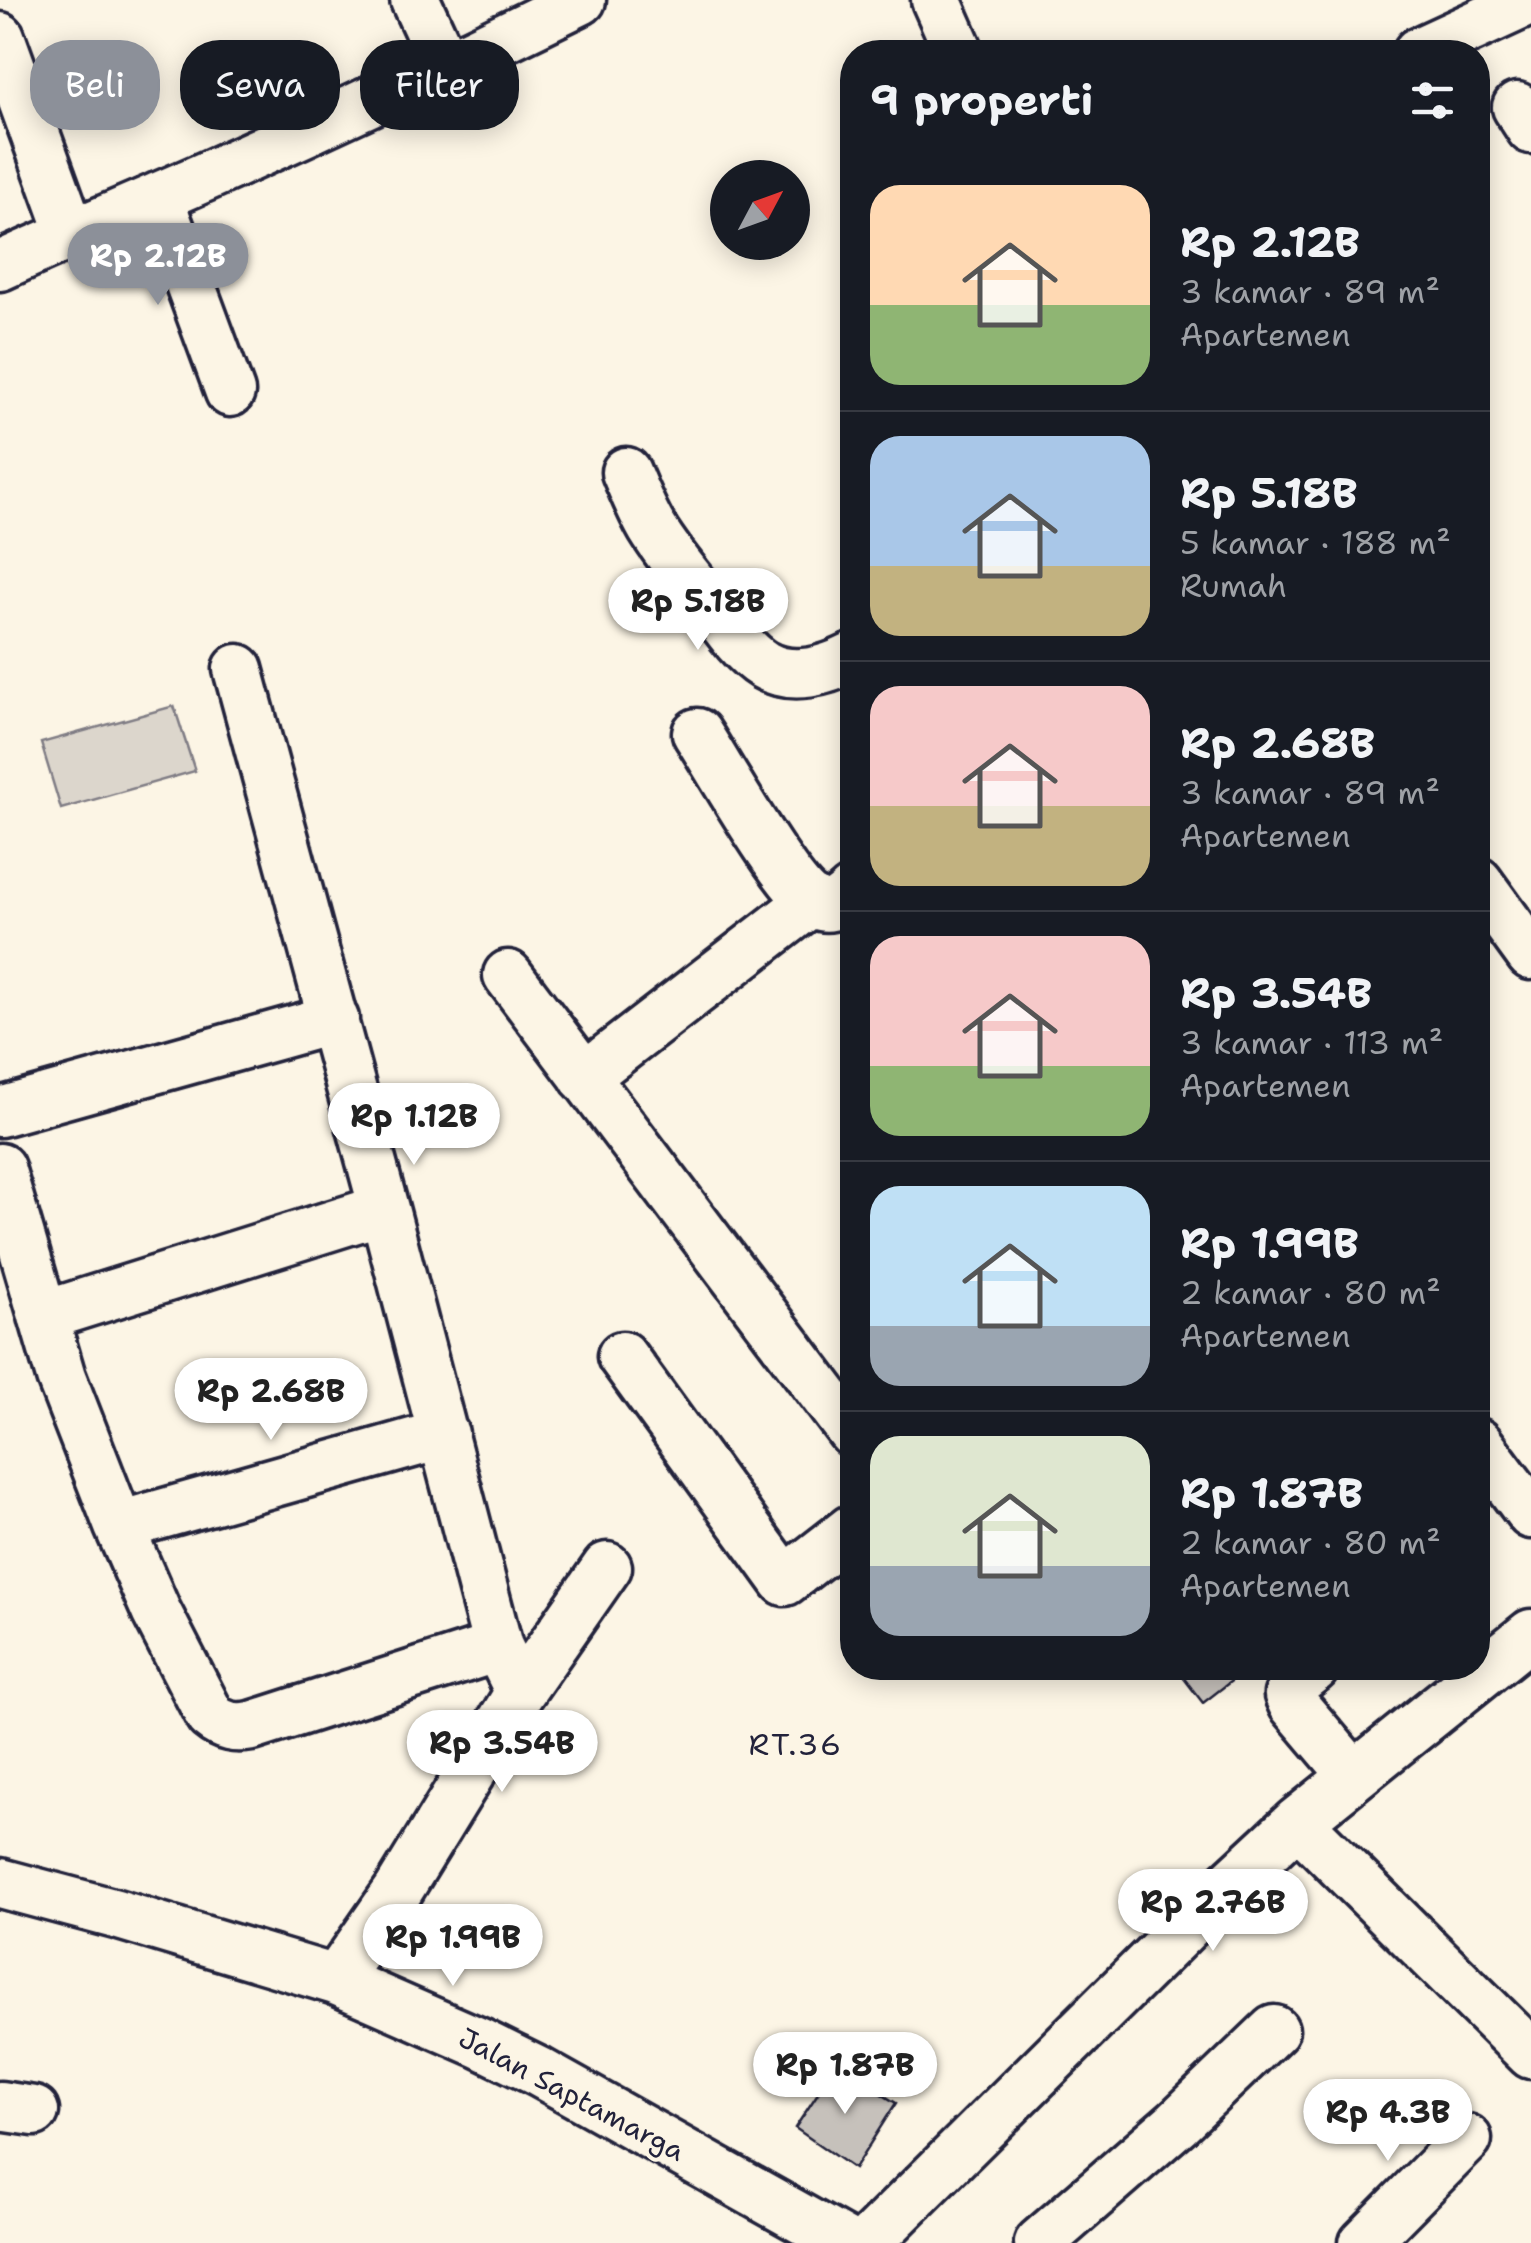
<!DOCTYPE html>
<html lang="id">
<head>
<meta charset="utf-8">
<style>
	body { margin:0; font-family:"Shantell Sans",sans-serif; background:#242831; color:#f1f3f6; height:100vh; display:flex; flex-direction:column; font-size:38px; white-space:nowrap }
	* { box-sizing:border-box; margin:0 }
	p { font-size:32px; color:#9ea1a6 }
	.icon { flex:none; width:55px; height:55px; fill:none; stroke:currentColor; stroke-width:2; stroke-linecap:round; stroke-linejoin:round }
	.map { position:relative; flex:1; overflow:hidden }
	.sheet { position:absolute; left:840px; top:40px; width:650px; height:1640px; display:flex; flex-direction:column; background:#171b24; border-radius:40px; box-shadow:0 5px 25px #0003 }
	.sheet>* { flex:none }
	.banner { position:absolute; left:30px; top:40px; width:660px; height:90px; display:flex; gap:20px }
	.needle { width:65px; rotate:49deg }
	.buttons { position:absolute; left:710px; top:160px; display:grid; gap:20px }
	.buttons a { display:grid; place-items:center; width:100px; height:100px; border-radius:50%; background:#171b24; box-shadow:0 5px 25px #0003; font-size:50px }
	.price { position:absolute; translate:-50% -85px; padding:0 22px; border-radius:35px; background:#fff; color:#222; font-size:32px; line-height:65px; filter:drop-shadow(0 2px 5px #0008) }
	.price::after { content:''; position:absolute; left:50%; top:60px; width:30px; height:22px; margin-left:-15px; background:inherit; clip-path:polygon(0 0,100% 0,50% 100%) }
	.price.selected { background:#8c9099; color:#fff }
	ul { padding:0; list-style:none }
	li { display:flex; align-items:center; gap:30px; height:250px; padding:0 30px }
	li+li { border-top:2px solid #363941 }
	li span { display:grid; place-items:center; flex:none; width:280px; height:200px; border-radius:30px; color:#555 }
	li>.icon { margin-inline-start:auto }
	span .icon { width:120px; height:120px; fill:#fffc; stroke-width:1 }
	li b { font-size:42px }
	h2 { display:flex; justify-content:space-between; align-items:center; height:120px; padding:0 30px; font-size:42px }
	.tag { padding:0 35px; border-radius:40px; background:#171b24; box-shadow:0 5px 25px #0003; font-size:35px; line-height:90px }
	.tag.selected { background:#8c9099; color:#fff }
	.map>svg:first-child { display:block }
</style>
</head>
<body>
<div class="map">
<svg width="1531" height="2243" viewBox="0 0 1531 2243">
	<rect width="100%" height="100%" fill="#fcf5e5"/>
	<filter id="ink" filterUnits="userSpaceOnUse"><feTurbulence type="fractalNoise" baseFrequency=".01" numOctaves="2"/><feDisplacementMap in="SourceGraphic" scale="20" xChannelSelector="R" yChannelSelector="G"/><feConvolveMatrix kernelMatrix="1 2 1 2 8 2 1 2 1" color-interpolation-filters="sRGB"/></filter>
	<g filter="url(#ink)">
		<path fill="#dcd6cc" stroke="#7f7c84" stroke-width="2.5" d="M 174,706 L 195,771 L 61,809 L 41,743 Z"/>
		<path fill="#c6c1bb" stroke="#22223b" stroke-width="2.5" d="M 1176,1668 L 1248,1668 L 1203,1703 Z
			M 836,2066 L 896,2103 L 854,2169 L 795,2128 Z"/>
		<g fill="none" stroke-linecap="round" stroke-linejoin="round">
			<g stroke="#22223b" stroke-width="55">
				<path id="minor" d="M 415,0 L 446,67
					M 936,0 L 959,52
					M 0,37 L 71,233
					M 1418,52 L 1531,0
					M 1517,107 L 1531,129
					M 158,197 L 230,392
					M 0,266 C 69,234 140,206 209,175 C 334,119 458,61 581,0
					M 626,472 C 634,491 642,511 652,528 C 671,559 695,586 717,614 C 730,632 745,653 764,665 C 792,681 826,671 852,658
					M 238,669 L 384,1209 L 498,1647 L 520,1692
					M 697,733 C 717,764 790,894 818,905 C 832,911 843,900 852,892
					M 1478,882 L 1531,955
					M 508,975 L 852,1432
					M 584,1077 L 812,901
					M 0,1112 L 334,1019
					M 0,1168 L 61,1377 L 119,1526 L 156,1611 L 210,1716 C 223,1727 235,1729 252,1726 L 498,1647
					M 43,1316 L 384,1209
					M 622,1356 L 785,1581 L 852,1529
					M 1478,1443 L 1531,1514
					M 119,1526 L 444,1434
					M 1314,1668 L 1297,1681 L 1289,1695 L 1293,1704 L 1354,1776
					M 1297,1822 L 1531,2054
					M 0,1883 L 116,1914 L 336,1980 L 480,2043 L 539,2072 L 845,2243
					M 336,1980 L 398,1891 L 520,1692 L 607,1567
					M 0,2106 L 34,2111
					M 867,2243 L 1214,1899 L 1297,1822 L 1531,1634
					M 1039,2243 L 1177,2123 L 1274,2030
					M 1364,2243 L 1467,2139"/>
			</g>
			<use href="#minor" stroke="#fcf5e5" stroke-width="48"/>
		</g>
	</g>
	<g text-anchor="middle" stroke-width="8" stroke-linejoin="round" paint-order="stroke">
		<g font-size="28" fill="#22223b" stroke="#fcf5e5">
			<text transform="translate(572 2094) rotate(28)" y="10">Jalan Saptamarga</text>
		</g>
		<g font-size="30" letter-spacing="2.5" fill="#22223b" stroke="#fcf5e5">
			<text x="796" y="1755">RT.36</text>
		</g>
	</g>
</svg>
<div class="buttons">
<a><svg class="needle" viewBox="-14 -14 28 28"><path d="M0-13l5 13h-10z" fill="#e53935"/><path d="M0 13l5-13h-10z" fill="#9ea1a6"/></svg></a>
</div>
<b class="price selected" style="left:158px;top:308px">Rp 2.12B</b>
<b class="price" style="left:698px;top:653px">Rp 5.18B</b>
<b class="price" style="left:414px;top:1168px">Rp 1.12B</b>
<b class="price" style="left:271px;top:1443px">Rp 2.68B</b>
<b class="price" style="left:502px;top:1795px">Rp 3.54B</b>
<b class="price" style="left:1213px;top:1954px">Rp 2.76B</b>
<b class="price" style="left:453px;top:1989px">Rp 1.99B</b>
<b class="price" style="left:845px;top:2117px">Rp 1.87B</b>
<b class="price" style="left:1388px;top:2164px">Rp 4.3B</b>
<div class="banner">
<a class="tag selected">Beli</a>
<a class="tag">Sewa</a>
<a class="tag">Filter</a>
</div>
<section class="sheet">
<h2>9 properti<svg class="icon" aria-label="filters" viewBox="0 0 24 24"><path d="M4 7h16M4 17h16"/><circle cx="9" cy="7" r="2"/><circle cx="15" cy="17" r="2"/></svg></h2>
<ul>
<li><span style="background:linear-gradient(#ffd9b3 60%,#8fb573 0)"><svg class="icon" aria-label="home" viewBox="0 0 24 24"><path d="M3 11l9-7 9 7M6 9v11h12V9"/></svg></span><div><b>Rp 2.12B</b><p>3 kamar · 89 m²</p><p>Apartemen</p></div></li>
<li><span style="background:linear-gradient(#a9c7e8 65%,#c2b280 0)"><svg class="icon" aria-label="home" viewBox="0 0 24 24"><path d="M3 11l9-7 9 7M6 9v11h12V9"/></svg></span><div><b>Rp 5.18B</b><p>5 kamar · 188 m²</p><p>Rumah</p></div></li>
<li><span style="background:linear-gradient(#f6c9c9 60%,#c2b280 0)"><svg class="icon" aria-label="home" viewBox="0 0 24 24"><path d="M3 11l9-7 9 7M6 9v11h12V9"/></svg></span><div><b>Rp 2.68B</b><p>3 kamar · 89 m²</p><p>Apartemen</p></div></li>
<li><span style="background:linear-gradient(#f6c9c9 65%,#8fb573 0)"><svg class="icon" aria-label="home" viewBox="0 0 24 24"><path d="M3 11l9-7 9 7M6 9v11h12V9"/></svg></span><div><b>Rp 3.54B</b><p>3 kamar · 113 m²</p><p>Apartemen</p></div></li>
<li><span style="background:linear-gradient(#bfe0f5 70%,#9aa5b1 0)"><svg class="icon" aria-label="home" viewBox="0 0 24 24"><path d="M3 11l9-7 9 7M6 9v11h12V9"/></svg></span><div><b>Rp 1.99B</b><p>2 kamar · 80 m²</p><p>Apartemen</p></div></li>
<li><span style="background:linear-gradient(#dfe7d0 65%,#9aa5b1 0)"><svg class="icon" aria-label="home" viewBox="0 0 24 24"><path d="M3 11l9-7 9 7M6 9v11h12V9"/></svg></span><div><b>Rp 1.87B</b><p>2 kamar · 80 m²</p><p>Apartemen</p></div></li>
</ul>
</section>
</div>
</body>
</html>
